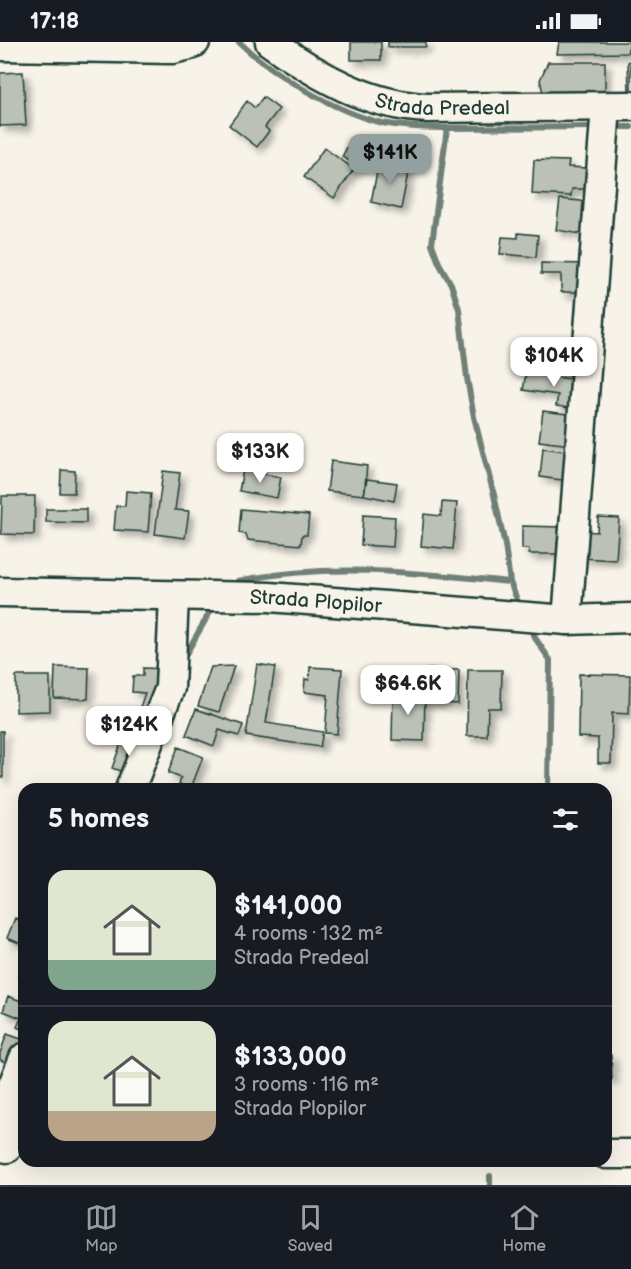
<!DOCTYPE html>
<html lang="en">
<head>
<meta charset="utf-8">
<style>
	body { margin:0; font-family:"Balsamiq Sans",sans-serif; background:#242831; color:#f1f3f6; height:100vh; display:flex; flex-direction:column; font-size:22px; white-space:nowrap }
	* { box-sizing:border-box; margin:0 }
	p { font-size:20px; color:#9ea1a6 }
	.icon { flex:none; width:33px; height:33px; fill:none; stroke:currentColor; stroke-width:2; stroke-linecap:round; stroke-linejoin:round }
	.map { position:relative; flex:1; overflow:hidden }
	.drawer { position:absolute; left:18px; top:741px; width:594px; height:384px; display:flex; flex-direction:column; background:#171b24; border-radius:18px; box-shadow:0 6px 24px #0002 }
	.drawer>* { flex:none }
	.price { position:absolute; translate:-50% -51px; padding:0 14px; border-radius:12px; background:#fff; color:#222; font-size:20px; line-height:39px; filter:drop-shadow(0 2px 3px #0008) }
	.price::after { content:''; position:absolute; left:50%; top:36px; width:18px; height:14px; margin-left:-9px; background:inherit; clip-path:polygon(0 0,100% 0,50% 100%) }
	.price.selected { background:#92a19f; color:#111 }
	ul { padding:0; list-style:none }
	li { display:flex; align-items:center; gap:18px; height:150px; padding:0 30px }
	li+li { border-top:2px solid #363941 }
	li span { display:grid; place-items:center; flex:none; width:168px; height:120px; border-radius:18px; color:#555 }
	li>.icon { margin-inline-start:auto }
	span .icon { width:72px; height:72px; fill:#fffc; stroke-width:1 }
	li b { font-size:26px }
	h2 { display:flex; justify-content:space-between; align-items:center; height:72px; padding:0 30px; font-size:26px }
	.status { display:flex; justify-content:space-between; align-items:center; height:42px; padding:0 30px; background:#171b24; direction:ltr }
	.status svg { height:16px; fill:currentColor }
	.tabs { display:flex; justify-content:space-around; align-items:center; height:84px; border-top:2px solid #363941; background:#171b24; font-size:16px; color:#9ea1a6 }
	.tabs a { display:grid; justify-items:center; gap:3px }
	.tabs .selected { color:#92a19f }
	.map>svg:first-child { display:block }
</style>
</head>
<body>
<div class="status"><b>17:18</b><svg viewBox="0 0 49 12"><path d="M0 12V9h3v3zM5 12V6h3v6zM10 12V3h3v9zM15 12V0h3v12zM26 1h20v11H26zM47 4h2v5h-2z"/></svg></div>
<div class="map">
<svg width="631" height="1143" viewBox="0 0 631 1143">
	<defs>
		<filter id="shadow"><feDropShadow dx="5.5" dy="5.5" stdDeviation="3" flood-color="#0004"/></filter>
	</defs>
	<rect width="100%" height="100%" fill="#f7f3e8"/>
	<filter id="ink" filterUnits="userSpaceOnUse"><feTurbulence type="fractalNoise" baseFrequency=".0167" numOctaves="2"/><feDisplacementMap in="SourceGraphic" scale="12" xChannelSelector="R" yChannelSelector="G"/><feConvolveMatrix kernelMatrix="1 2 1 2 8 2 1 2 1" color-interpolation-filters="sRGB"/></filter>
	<g filter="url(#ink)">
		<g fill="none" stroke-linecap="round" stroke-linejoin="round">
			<path stroke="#6f8077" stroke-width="6" d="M 239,0 C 273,33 336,70 382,81 C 404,85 425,86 447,86 L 432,202 L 439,221 L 451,242 L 459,267 L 467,336 L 474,375 L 494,453 L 505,503 L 510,540 L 520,565
				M 612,85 L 631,85
				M 447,86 L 596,85
				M 238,539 C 328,520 420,531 510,540
				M 533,593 L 550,618 L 548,747
				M 183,617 L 210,570
				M 490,1134 L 490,1143"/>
		</g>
		<path fill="#bbc1b6" stroke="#1f3d34" stroke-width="1.5" filter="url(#shadow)" d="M 351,0 L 381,0 L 381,18 L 351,18 Z
			M 388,0 L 426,0 L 426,5 L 388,5 Z
			M 559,0 L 630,0 L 627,11 L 557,12 Z
			M 631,19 L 631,47 L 629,47 L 628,20 Z
			M 548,20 L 605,20 L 605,54 L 544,55 L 540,38 Z
			M 23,30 L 26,83 L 0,84 L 0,31 Z
			M 263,55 L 279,67 L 265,85 L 269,89 L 257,105 L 229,83 L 247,59 L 255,66 Z
			M 352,95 L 368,103 L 358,123 L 342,115 Z
			M 324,106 L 354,127 L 334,156 L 304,135 Z
			M 534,118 L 569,119 L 568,125 L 587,126 L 586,147 L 572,147 L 571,154 L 532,152 Z
			M 379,120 L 409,126 L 401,167 L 371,160 Z
			M 560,157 L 591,160 L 587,193 L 556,188 Z
			M 518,191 L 538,193 L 536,215 L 500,212 L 502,195 L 518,196 Z
			M 541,221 L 587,222 L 587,250 L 561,250 L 561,232 L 541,232 Z
			M 557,299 L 582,302 L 578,333 L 553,330 Z
			M 526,331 L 578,338 L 574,367 L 556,364 L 558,353 L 523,348 Z
			M 543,369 L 575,373 L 571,403 L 539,399 Z
			M 543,406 L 572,410 L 569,439 L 540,435 Z
			M 331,419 L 367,424 L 364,453 L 327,449 Z
			M 61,428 L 75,429 L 74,451 L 60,451 Z
			M 243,428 L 281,435 L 277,456 L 239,449 Z
			M 163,429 L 180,431 L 175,468 L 189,469 L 185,496 L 155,492 Z
			M 367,437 L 397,441 L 394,459 L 364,453 Z
			M 126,449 L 151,451 L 148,490 L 114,488 L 116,464 L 125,464 Z
			M 2,454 L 35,454 L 34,493 L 1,492 Z
			M 442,460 L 457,461 L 453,507 L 421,504 L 424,472 L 441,474 Z
			M 46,467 L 86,467 L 86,481 L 46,480 Z
			M 241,467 L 309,473 L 307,493 L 302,493 L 301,503 L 248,498 L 246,492 L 239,491 Z
			M 363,473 L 395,475 L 393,505 L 361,503 Z
			M 598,475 L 619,476 L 616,518 L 582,516 L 584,489 L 597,490 Z
			M 522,484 L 562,485 L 562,502 L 557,501 L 557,512 L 529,512 L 529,507 L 522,507 Z
			M 257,622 L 275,625 L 266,681 L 323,690 L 320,705 L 246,694 Z
			M 234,624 L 219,670 L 198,664 L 211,625 Z
			M 55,625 L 89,626 L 88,657 L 54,656 Z
			M 310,625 L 342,627 L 337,692 L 325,691 L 328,653 L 304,650 L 305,637 L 309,638 Z
			M 143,626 L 168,627 L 153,686 L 135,679 L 145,651 L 132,650 L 133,634 L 143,634 Z
			M 428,627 L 459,628 L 458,662 L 427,660 Z
			M 468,628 L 502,628 L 501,666 L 488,666 L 487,694 L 467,694 Z
			M 579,632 L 630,633 L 629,672 L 612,671 L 611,721 L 598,721 L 598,696 L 578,695 Z
			M 16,634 L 50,634 L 50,669 L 16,670 Z
			M 393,649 L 425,650 L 424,699 L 392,698 Z
			M 196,667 L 243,683 L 239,694 L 219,688 L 214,704 L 186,693 Z
			M 0,689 L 3,689 L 3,735 L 0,735 Z
			M 123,696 L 145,703 L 134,734 L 112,726 Z
			M 178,705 L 203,715 L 191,746 L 179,742 L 181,736 L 168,731 Z
			M 15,876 L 24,880 L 24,903 L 7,896 Z
			M 23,921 L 24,921 L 24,937 L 18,934 Z
			M 8,954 L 24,960 L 24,988 L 17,985 L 21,976 L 3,969 Z
			M 7,992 L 24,998 L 24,1009 L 18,1025 L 0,1018 L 0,1011 Z
			M 606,1013 L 611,1013 L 612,1037 L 606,1037 Z"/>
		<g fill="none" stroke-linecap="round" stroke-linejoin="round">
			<g stroke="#1f3d34" stroke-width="33">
				<g id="minor">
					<path id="s1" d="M 270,0 C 317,34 369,64 428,66 L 631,64"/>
					<path d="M 0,4 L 173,7 L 190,3 L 195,0"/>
					<path id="s2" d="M 0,550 L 269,555 L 567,578 L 631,576"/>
					<path d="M 567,578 L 606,65"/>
					<path d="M 130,747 L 170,646 L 174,554"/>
					<path d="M 8,1055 L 24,1016"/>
					<path d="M 0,1067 L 8,1055 L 7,1106"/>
					<path d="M 606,1112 L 631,1112"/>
				</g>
			</g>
			<use href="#minor" stroke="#f7f3e8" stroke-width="28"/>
		</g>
	</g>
	<g text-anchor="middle" stroke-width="4.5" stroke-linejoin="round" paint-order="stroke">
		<g font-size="20" fill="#1f3d34" stroke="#f7f3e8">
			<text dy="7" stroke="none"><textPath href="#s1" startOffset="188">Strada Predeal</textPath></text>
			<text dy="7" stroke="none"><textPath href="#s2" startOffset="316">Strada Plopilor</textPath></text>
		</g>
	</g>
</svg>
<b class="price selected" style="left:390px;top:143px">$141K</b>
<b class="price" style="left:554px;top:346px">$104K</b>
<b class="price" style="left:260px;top:442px">$133K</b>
<b class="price" style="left:408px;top:674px">$64.6K</b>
<b class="price" style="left:129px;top:715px">$124K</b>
<section class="drawer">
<h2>5 homes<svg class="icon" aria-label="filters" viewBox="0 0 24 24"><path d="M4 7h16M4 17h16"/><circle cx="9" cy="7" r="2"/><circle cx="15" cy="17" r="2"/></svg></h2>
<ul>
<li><span style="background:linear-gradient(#dfe7d0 75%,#7fa58c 0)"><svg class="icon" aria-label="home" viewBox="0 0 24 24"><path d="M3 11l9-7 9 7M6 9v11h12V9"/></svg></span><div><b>$141,000</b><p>4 rooms · 132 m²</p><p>Strada Predeal</p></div></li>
<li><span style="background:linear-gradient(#dfe7d0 75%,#b9a48a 0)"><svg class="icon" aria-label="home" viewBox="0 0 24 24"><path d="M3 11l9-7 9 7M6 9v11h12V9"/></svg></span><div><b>$133,000</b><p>3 rooms · 116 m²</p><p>Strada Plopilor</p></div></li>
</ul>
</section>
</div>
<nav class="tabs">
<a class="selected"><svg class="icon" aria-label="map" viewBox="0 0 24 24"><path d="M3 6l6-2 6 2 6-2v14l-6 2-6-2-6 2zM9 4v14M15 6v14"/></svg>Map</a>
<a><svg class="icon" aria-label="saved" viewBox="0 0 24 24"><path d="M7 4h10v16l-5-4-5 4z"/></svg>Saved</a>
<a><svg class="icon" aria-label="home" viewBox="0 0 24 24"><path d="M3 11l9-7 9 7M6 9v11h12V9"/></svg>Home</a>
</nav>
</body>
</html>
